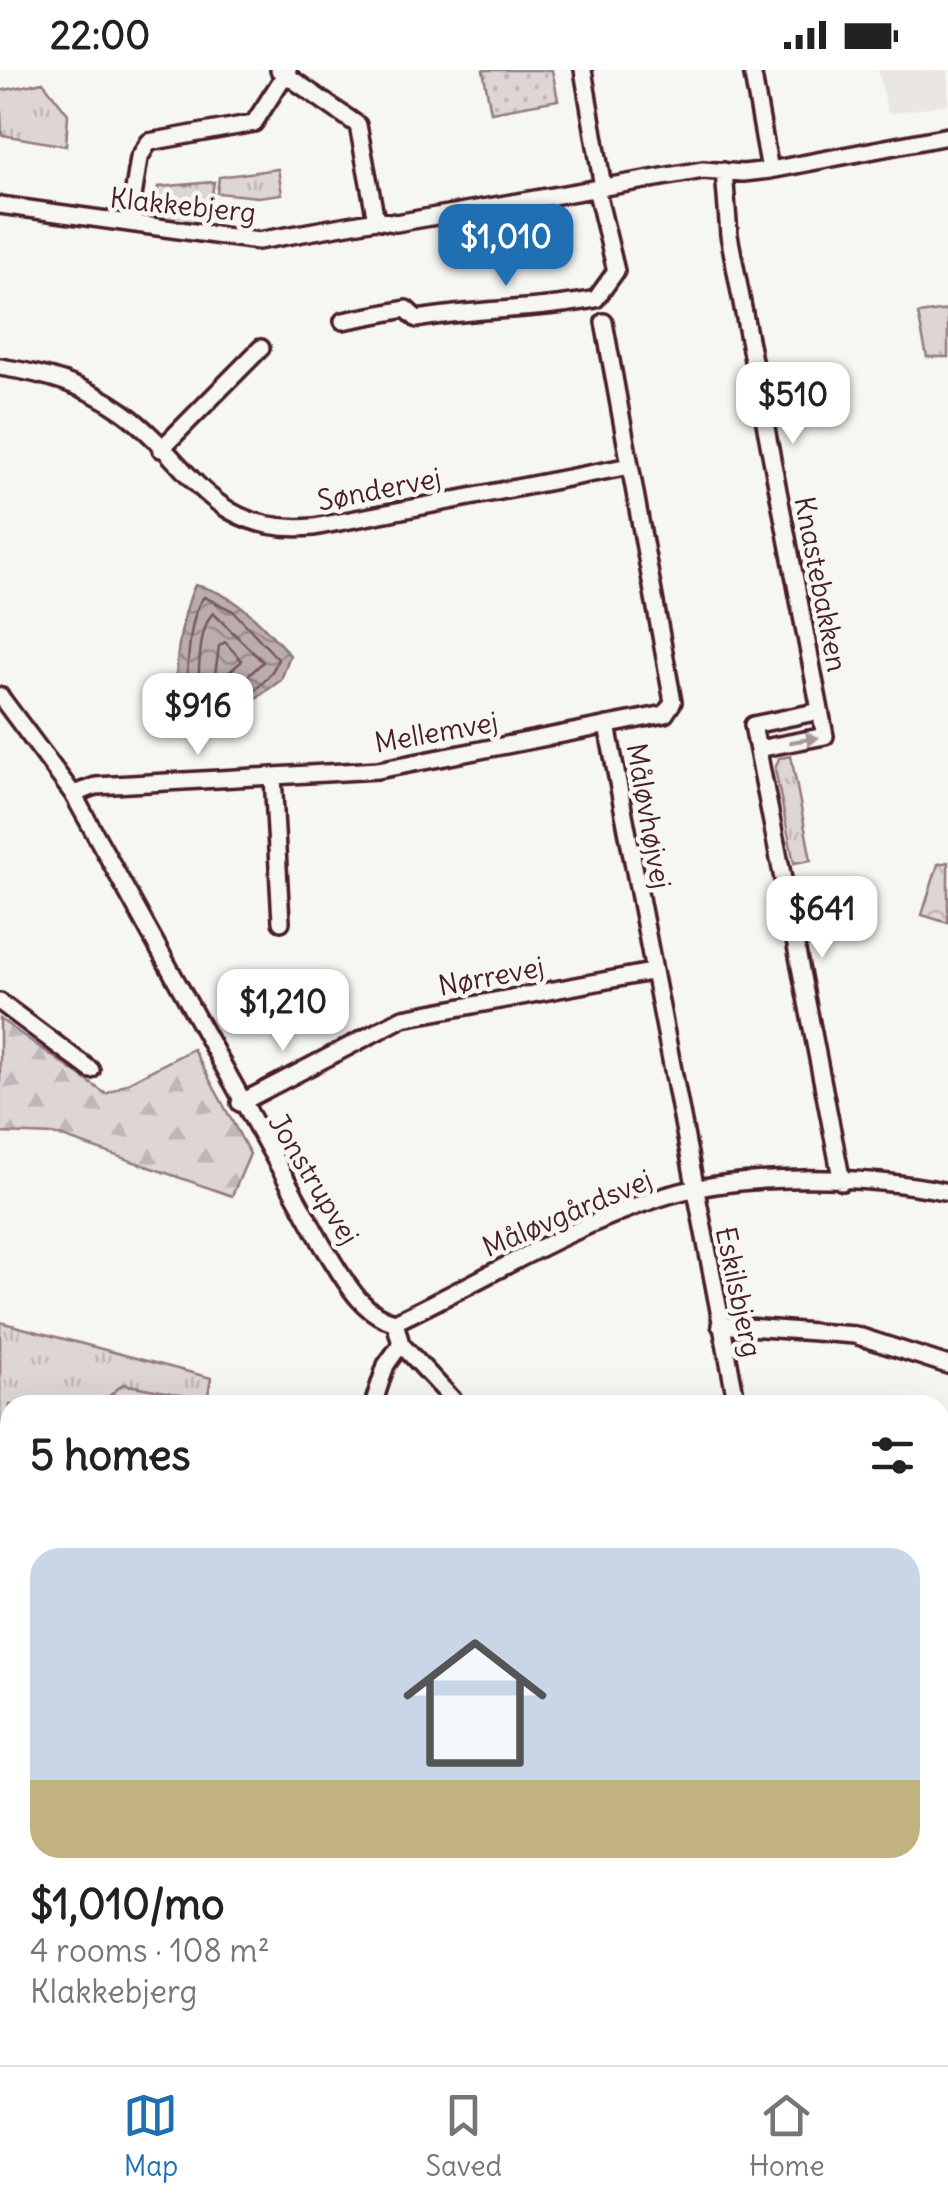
<!DOCTYPE html>
<html lang="en">
<head>
<meta charset="utf-8">
<style>
	body { margin:0; font-family:Delius,sans-serif; background:#f6f6f6; color:#222; height:100vh; display:flex; flex-direction:column; font-size:38px; white-space:nowrap }
	* { box-sizing:border-box; margin:0 }
	p { font-size:32px; color:#767676 }
	.icon { flex:none; width:55px; height:55px; fill:none; stroke:currentColor; stroke-width:2; stroke-linecap:round; stroke-linejoin:round }
	.map { position:relative; flex:1; overflow:hidden }
	.side { position:absolute; left:0px; top:1325px; width:950px; height:670px; display:flex; flex-direction:column; background:#fff; border-radius:30px 30px 0 0; box-shadow:0 10px 40px #0002 }
	.side>* { flex:none }
	.price { position:absolute; translate:-50% -85px; padding:0 22px; border-radius:20px; background:#fff; color:#222; font-size:32px; line-height:65px; filter:drop-shadow(0 2px 5px #0008) }
	.price::after { content:''; position:absolute; left:50%; top:60px; width:30px; height:22px; margin-left:-15px; background:inherit; clip-path:polygon(0 0,100% 0,50% 100%) }
	.price.on { background:#1f6fb2; color:#fff }
	ul { padding:0; list-style:none }
	li { display:grid; align-content:center; gap:20px; height:530px; padding:0 30px }
	li+li { border-top:2px solid #e0e0e0 }
	li span { display:grid; place-items:center; height:310px; border-radius:30px; color:#555 }
	li>.icon { margin-inline-start:auto }
	span .icon { width:180px; height:180px; fill:#fffc; stroke-width:1 }
	li b { font-size:42px }
	h2 { display:flex; justify-content:space-between; align-items:center; height:120px; padding:0 30px; font-size:42px }
	.status { display:flex; justify-content:space-between; align-items:center; height:70px; padding:0 50px; background:#fff; direction:ltr }
	.status svg { height:28px; fill:currentColor }
	.tab-bar { display:flex; justify-content:space-around; align-items:center; height:140px; border-top:2px solid #e0e0e0; background:#fff; font-size:28px; color:#767676 }
	.tab-bar a { display:grid; justify-items:center; gap:5px }
	.tab-bar .on { color:#1f6fb2 }
	.map>svg:first-child { display:block }
</style>
</head>
<body>
<div class="status"><b>22:00</b><svg viewBox="0 0 49 12"><path d="M0 12V9h3v3zM5 12V6h3v6zM10 12V3h3v9zM15 12V0h3v12zM26 1h20v11H26zM47 4h2v5h-2z"/></svg></div>
<div class="map">
<svg width="948" height="1995" viewBox="0 0 948 1995">
	<defs>
		<pattern id="grass-tufts" width="24" height="20" patternUnits="userSpaceOnUse" patternTransform="scale(2.5)"><rect width="24" height="20" fill="#ddd6d5"/><path d="M3 7l-1-3M5 7V3M7 7l1-3M15 17l-1-3M17 17v-4M19 17l1-3" fill="none" stroke="#bfb7b7"/></pattern>
		<pattern id="forest-firs" width="22" height="20" patternUnits="userSpaceOnUse" patternTransform="scale(2.5)"><rect width="22" height="20" fill="#ddd6d5"/><path d="M5 1l3.5 6h-7zM16 11l3.5 6h-7z" fill="#bfb7b7"/></pattern>
		<pattern id="park-crowns" width="20" height="18" patternUnits="userSpaceOnUse" patternTransform="scale(2.5)"><rect width="20" height="18" fill="#ddd6d5"/><path d="M2 6a3 3 0 1 1 6 0M12 15a3 3 0 1 1 6 0" fill="none" stroke="#bfb7b7"/></pattern>
		<pattern id="garden-dots" width="8" height="8" patternUnits="userSpaceOnUse" patternTransform="scale(2.5)"><rect width="8" height="8" fill="#ddd6d5"/><path d="M2 2h.1M6 6h.1" fill="none" stroke="#bfb7b7" stroke-width="1.8" stroke-linecap="round"/></pattern>
		<pattern id="water-waves" width="16" height="10" patternUnits="userSpaceOnUse" patternTransform="scale(2.5)"><rect width="16" height="10" fill="#bbadae"/><path d="M0 5q4-4 8 0t8 0" fill="none" stroke="#9a8c8e"/></pattern>
	</defs>
	<rect width="100%" height="100%" fill="#f6f6f2"/>
	<filter id="ink" filterUnits="userSpaceOnUse"><feTurbulence type="fractalNoise" baseFrequency=".01" numOctaves="2"/><feDisplacementMap in="SourceGraphic" scale="20" xChannelSelector="R" yChannelSelector="G"/><feConvolveMatrix kernelMatrix="1 2 1 2 8 2 1 2 1" color-interpolation-filters="sRGB"/></filter>
	<g filter="url(#ink)">
		<path fill="#e9e6e3" d="M 878,0 L 948,0 L 948,34 L 888,44 Z"/>
		<path fill="url(#grass-tufts)" stroke="#947a80" stroke-width="2.5" d="M 43,12 L 68,44 L 66,76 L 2,65 L 0,21 Z
			M 278,99 L 282,124 L 258,127 L 217,123 L 219,107 Z
			M 214,112 L 207,154 L 155,148 L 158,117 Z
			M 948,240 L 948,287 L 927,287 L 918,244 Z
			M 791,686 L 811,790 L 794,793 L 775,699 L 779,688 Z
			M 0,1252 L 211,1308 L 207,1330 L 123,1314 L 99,1335 L 10,1335 L 10,1356 L 0,1354 Z"/>
		<path fill="url(#forest-firs)" stroke="#947a80" stroke-width="2.5" d="M 0,949 L 106,1024 L 193,979 L 250,1084 L 232,1126 L 57,1065 L 0,1063 Z
			M 123,1314 L 207,1330 L 206,1335 L 99,1335 Z
			M 0,1354 L 10,1356 L 10,1458 L 0,1455 Z
			M 10,1712 L 10,1980 L 0,1985 L 0,1735 Z
			M 179,1985 L 254,1985 L 250,1995 L 189,1995 Z"/>
		<path fill="url(#park-crowns)" stroke="#947a80" stroke-width="2.5" d="M 948,792 L 948,853 L 922,845 L 938,794 Z"/>
		<path fill="url(#garden-dots)" stroke="#947a80" stroke-width="2.5" d="M 483,0 L 552,0 L 558,30 L 491,42 Z"/>
		<path fill="url(#water-waves)" stroke="#8e747a" stroke-width="2.5" d="M 195,515 C 238,524 261,554 290,585 L 281,610 L 254,630 L 250,655 C 240,658 223,666 213,665 C 155,662 180,547 195,515 Z
			M 10,1980 L 10,1985 L 179,1985 L 189,1995 L 0,1995 L 0,1985 Z"/>
		<g fill="none" stroke-linecap="round" stroke-linejoin="round">
			<path stroke="#77585f" stroke-width="2.5" d="M 204,527 L 233,541 L 278,589 C 269,616 250,614 240,646 L 214,654 L 189,639 C 185,615 188,543 204,527 Z
				M 213,543 L 263,592 L 237,616 L 229,636 L 214,641 L 201,633 C 197,612 198,558 213,543 Z
				M 225,572 L 242,591 L 220,610 L 215,605 L 219,576 Z"/>
			<path stroke="#8e747a" stroke-width="5" d="M 822,1985 L 825,1995"/>
			<g stroke="#4a1f2b" stroke-width="22">
				<path id="minor" d="M 279,0 L 358,55 L 376,150
					M 583,0 L 603,117
					M 752,0 L 770,100
					M 724,101 L 729,165 L 825,666 L 758,679
					M 0,135 L 258,171 L 376,150 L 396,153 L 703,100 L 743,103 L 770,100 L 948,66
					M 129,153 L 139,88 L 149,72 L 254,53 L 288,0
					M 343,251 L 406,239 L 417,249 C 477,238 537,241 596,229 L 616,201 L 596,118
					M 0,297 C 46,304 84,314 123,342 C 192,392 208,466 314,457 L 630,396
					M 161,379 L 261,278
					M 0,626 L 73,724 L 323,1176 C 342,1204 359,1244 395,1252
					M 820,641 L 753,655 L 842,1112
					M 607,655 L 737,1335
					M 273,706 L 281,852
					M 73,724 L 96,716 L 378,700 L 665,644 L 673,632 L 604,252
					M 0,932 L 91,1000
					M 240,1033 L 403,948 L 651,902
					M 395,1252 C 482,1211 566,1158 659,1128 C 740,1102 865,1105 948,1122
					M 395,1252 L 401,1274 L 458,1335
					M 720,1255 L 855,1265 L 948,1295
					M 373,1335 L 386,1295 L 401,1274
					M 940,1455 L 948,1458
					M 0,1624 L 10,1623
					M 940,1919 L 948,1948
					M 687,1985 L 689,1995
					M 936,1995 L 948,1992"/>
			</g>
			<use href="#minor" stroke="#f6f6f2" stroke-width="15"/>
		</g>
		<defs><path id="oneway-solid" d="M-6-.8H1V-3.2L6.5 0L1 3.2V.8H-6Z" transform="scale(2.5)"/></defs>
		<use fill="#a99598" href="#oneway-solid" transform="translate(804 670) rotate(-9)"/>
	</g>
	<g text-anchor="middle" stroke-width="9" stroke-linejoin="round" paint-order="stroke">
		<g font-size="28" fill="#4a1f2b" stroke="#f6f6f2">
			<text transform="translate(183 135) rotate(6)" y="10">Klakkebjerg</text>
			<text transform="translate(379 419) rotate(-11)" y="10">Søndervej</text>
			<text transform="translate(821 514) rotate(79)" y="10">Knastebakken</text>
			<text transform="translate(436 662) rotate(-10)" y="10">Mellemvej</text>
			<text transform="translate(649 746) rotate(80)" y="10">Måløvhøjvej</text>
			<text transform="translate(491 906) rotate(-11)" y="10">Nørrevej</text>
			<text transform="translate(314 1109) rotate(59)" y="10">Jonstrupvej</text>
			<text transform="translate(567 1143) rotate(-23)" y="10">Måløvgårdsvej</text>
			<text transform="translate(739 1222) rotate(78)" y="10">Eskilsbjerg</text>
		</g>
	</g>
</svg>
<b class="price on" style="left:506px;top:219px">$1,010</b>
<b class="price" style="left:793px;top:377px">$510</b>
<b class="price" style="left:198px;top:688px">$916</b>
<b class="price" style="left:822px;top:891px">$641</b>
<b class="price" style="left:283px;top:984px">$1,210</b>
<section class="side">
<h2>5 homes<svg class="icon" aria-label="filters" viewBox="0 0 24 24"><path d="M4 7h16M4 17h16"/><circle cx="9" cy="7" r="2"/><circle cx="15" cy="17" r="2"/></svg></h2>
<ul>
<li><span style="background:linear-gradient(#c9d6e8 75%,#c2b280 0)"><svg class="icon" aria-label="home" viewBox="0 0 24 24"><path d="M3 11l9-7 9 7M6 9v11h12V9"/></svg></span><div><b>$1,010/mo</b><p>4 rooms · 108 m²</p><p>Klakkebjerg</p></div></li>
</ul>
</section>
</div>
<nav class="tab-bar">
<a class="on"><svg class="icon" aria-label="map" viewBox="0 0 24 24"><path d="M3 6l6-2 6 2 6-2v14l-6 2-6-2-6 2zM9 4v14M15 6v14"/></svg>Map</a>
<a><svg class="icon" aria-label="saved" viewBox="0 0 24 24"><path d="M7 4h10v16l-5-4-5 4z"/></svg>Saved</a>
<a><svg class="icon" aria-label="home" viewBox="0 0 24 24"><path d="M3 11l9-7 9 7M6 9v11h12V9"/></svg>Home</a>
</nav>
</body>
</html>
